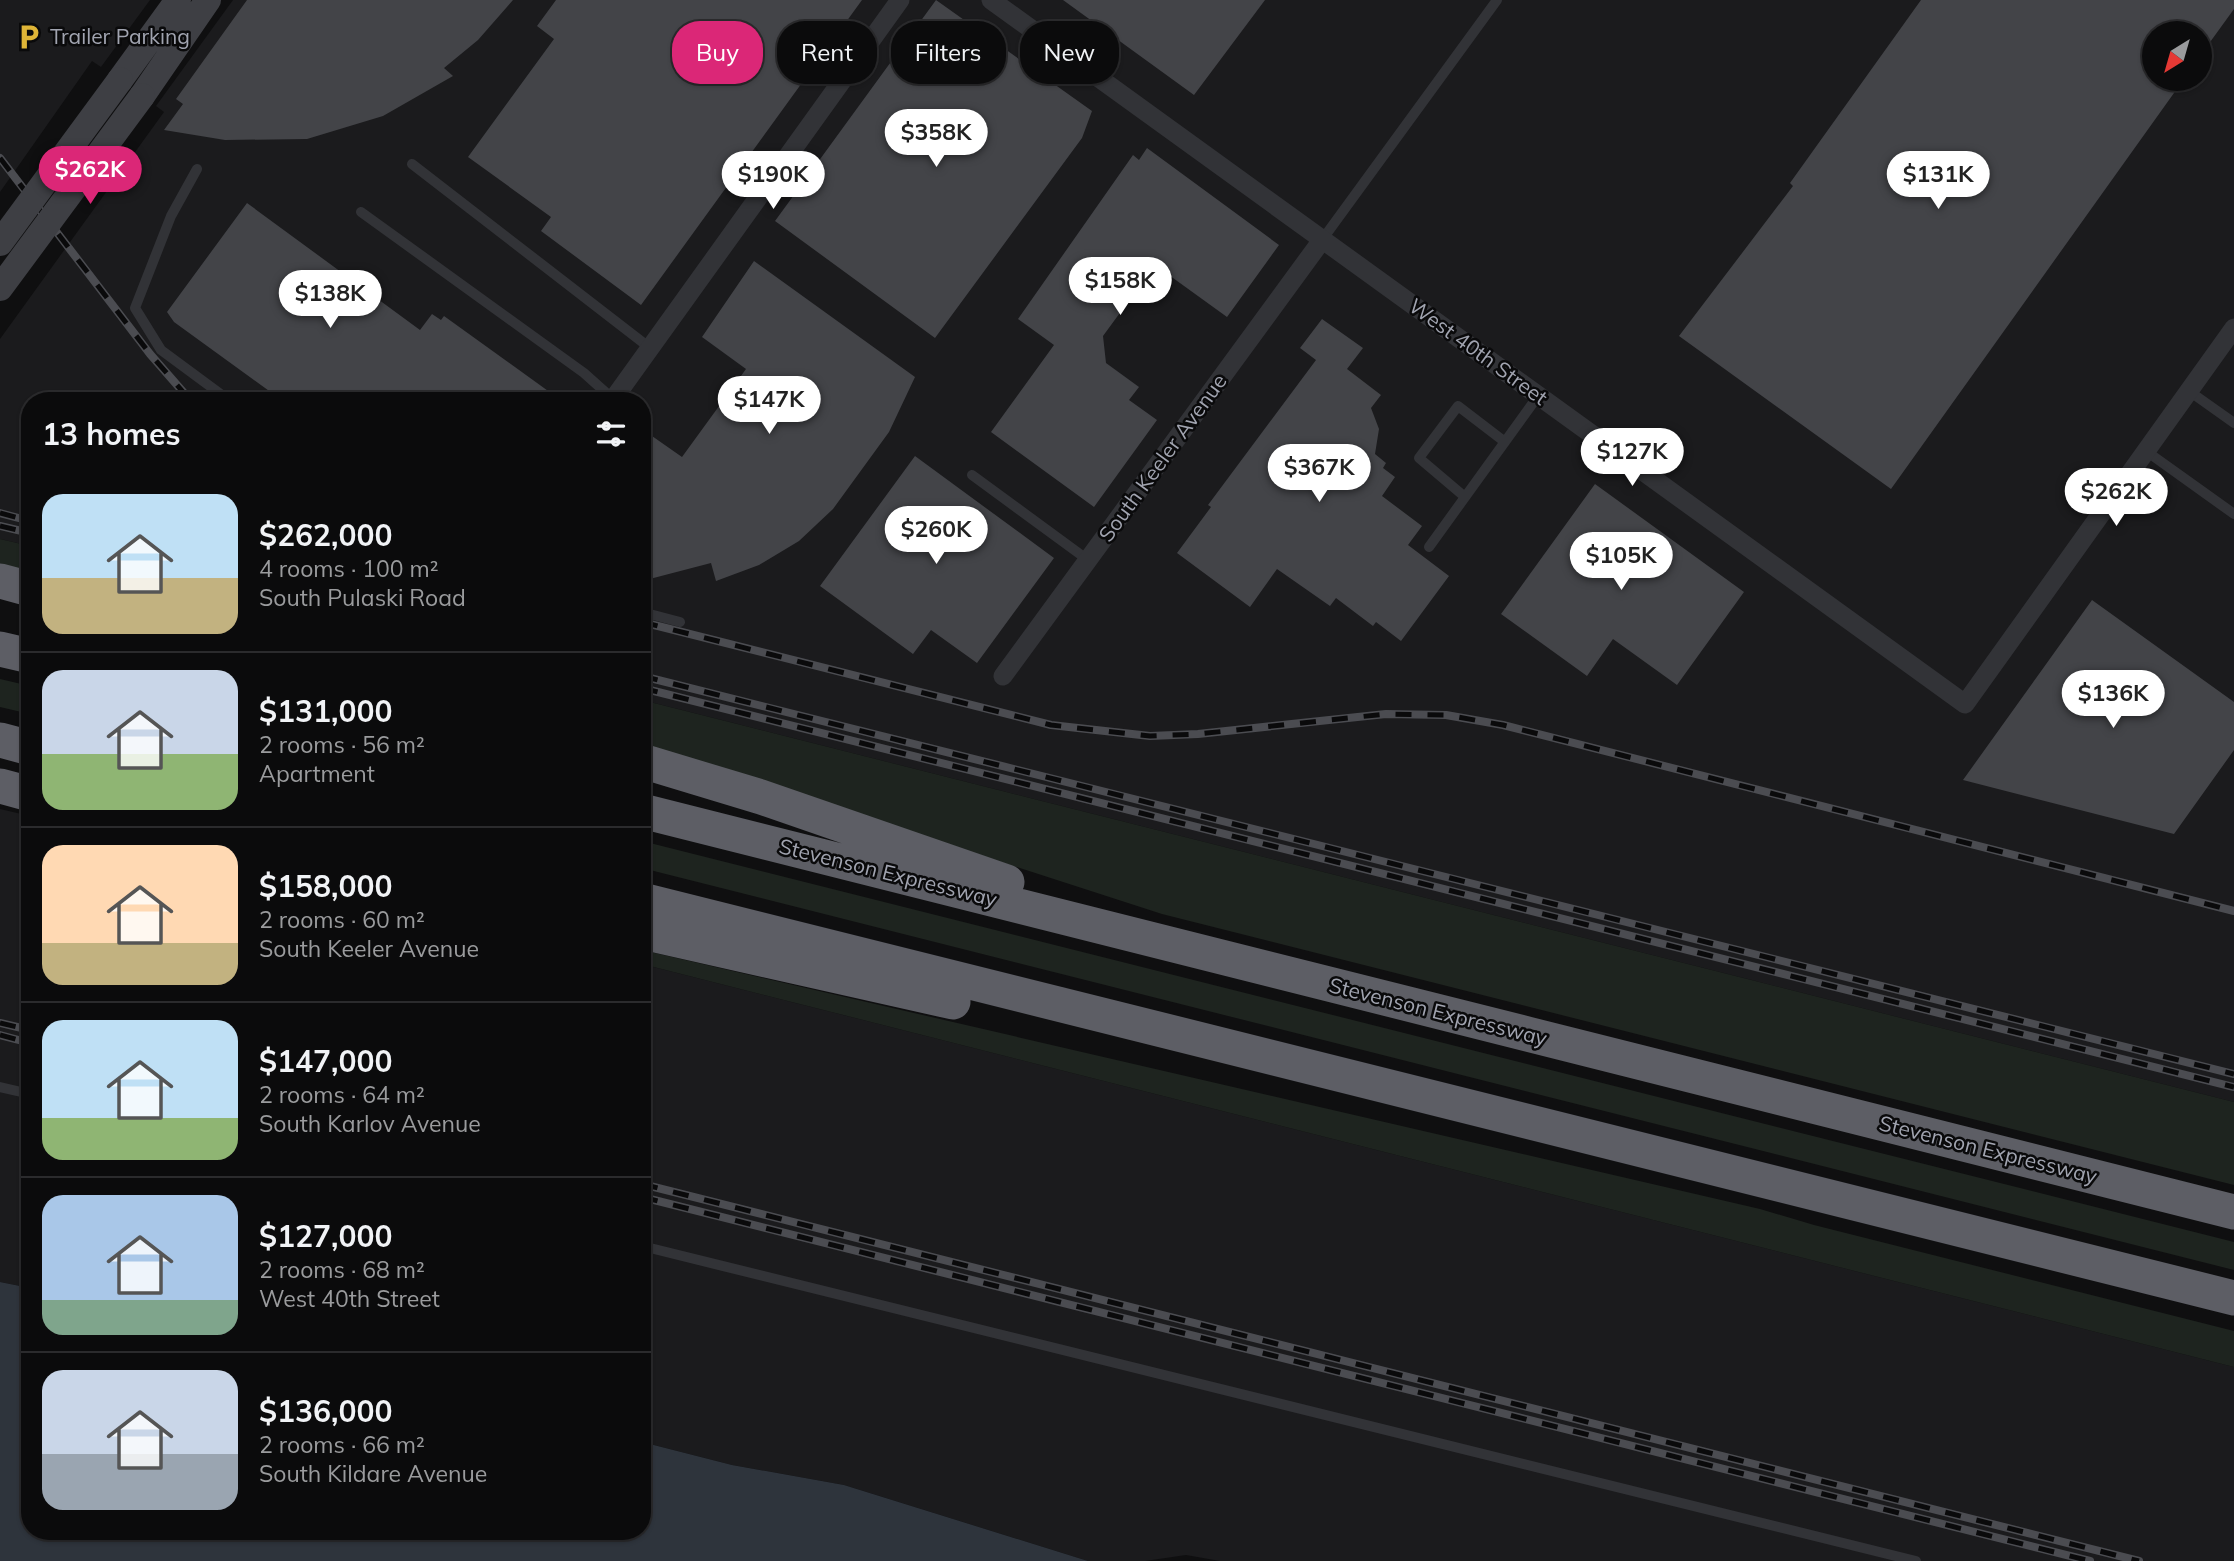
<!DOCTYPE html>
<html lang="en">
<head>
<meta charset="utf-8">
<style>
	body { margin:0; font-family:Mulish,sans-serif; background:#141415; color:#f1f3f6; height:100vh; display:flex; flex-direction:column; font-size:26px; white-space:nowrap }
	* { box-sizing:border-box; margin:0 }
	p { font-size:23px; color:#9a9b9d }
	.icon { flex:none; width:38px; height:38px; fill:none; stroke:currentColor; stroke-width:2; stroke-linecap:round; stroke-linejoin:round }
	.map { position:relative; flex:1; overflow:hidden }
	.panel { position:absolute; left:21px; top:392px; width:630px; height:1148px; display:flex; flex-direction:column; background:#0b0b0c; border-radius:28px; box-shadow:0 2px 5px #0004,0 0 0 2px #2b2b2d }
	.panel>* { flex:none }
	.hud { position:absolute; left:672px; top:21px; width:665px; height:63px; display:flex; gap:14px }
	.needle { width:46px; rotate:217deg }
	.tools { position:absolute; left:2142px; top:21px; display:grid; gap:14px }
	.tools a { display:grid; place-items:center; width:70px; height:70px; border-radius:50%; background:#0b0b0c; box-shadow:0 2px 5px #0004,0 0 0 2px #2b2b2d; font-size:35px }
	.price { position:absolute; translate:-50% -60px; padding:0 16px; border-radius:24px; background:#fff; color:#222; font-size:23px; line-height:46px; filter:drop-shadow(0 2px 4px #0008) }
	.price::after { content:''; position:absolute; left:50%; top:42px; width:21px; height:16px; margin-left:-10px; background:inherit; clip-path:polygon(0 0,100% 0,50% 100%) }
	.price.active { background:#db2777; color:#fff }
	ul { padding:0; list-style:none }
	li { display:flex; align-items:center; gap:21px; height:175px; padding:0 21px }
	li+li { border-top:2px solid #2b2b2d }
	li span { display:grid; place-items:center; flex:none; width:196px; height:140px; border-radius:21px; color:#555 }
	li>.icon { margin-inline-start:auto }
	span .icon { width:84px; height:84px; fill:#fffc; stroke-width:1 }
	li b { font-size:30px }
	h2 { display:flex; justify-content:space-between; align-items:center; height:84px; padding:0 21px; font-size:30px }
	.tag { padding:0 24px; border-radius:28px; background:#0b0b0c; box-shadow:0 2px 5px #0004,0 0 0 2px #2b2b2d; font-size:24px; line-height:63px }
	.tag.active { background:#db2777; color:#fff }
	.map>svg:first-child { display:block }
</style>
</head>
<body>
<div class="map">
<svg width="2234" height="1561" viewBox="0 0 2234 1561">
	<rect width="100%" height="100%" fill="#0f0f10"/>
	<path fill="#1b1b1d" fill-rule="evenodd" d="M 0,0 L 150,0 L 101,67 L 92,61 L 0,192 Z
		M 233,0 L 2234,0 L 2234,1102 L 642,700 L 642,401 L 30,401 L 30,546 L 0,539 L 0,339 L 164,112 L 156,106 ZM 2154,33 L 2200,33 L 2200,79 L 2154,79 Z
		M 0,809 L 30,816 L 30,1288 L 0,1282 Z
		M 642,964 L 2234,1367 L 2234,1561 L 1220,1561 L 1186,1555 L 1145,1561 L 1088,1561 L 844,1485 L 732,1465 L 642,1442 Z"/>
	<path fill="#1e241f" d="M 0,539 L 30,546 L 30,578 L 0,571 Z
		M 0,679 L 30,686 L 30,714 L 0,707 Z
		M 642,700 L 2234,1102 L 2234,1185 L 1162,914 L 642,746 Z
		M 642,841 L 2234,1242 L 2234,1270 L 642,868 Z
		M 642,950 L 1760,1209 L 1814,1225 L 2234,1331 L 2234,1367 L 642,964 Z"/>
	<path fill="#2e343c" d="M 0,1282 L 30,1288 L 30,1531 L 642,1531 L 642,1442 L 732,1465 L 844,1485 L 1088,1561 L 0,1561 Z"/>
	<path fill="#434448" d="M 247,0 L 513,0 L 478,40 L 444,68 L 453,76 L 383,116 L 307,139 L 225,140 L 164,130 L 183,104 L 176,99 Z
		M 556,0 L 862,0 L 641,305 L 541,231 L 551,217 L 468,157 L 554,39 L 537,26 Z
		M 936,0 L 1092,111 L 1082,138 L 935,338 L 775,221 Z
		M 1063,0 L 1265,0 L 1194,95 Z
		M 1921,0 L 2234,0 L 2234,9 L 2200,56 L 2200,33 L 2154,33 L 2154,79 L 2184,79 L 1891,489 L 1679,336 L 1793,186 L 1790,183 Z
		M 1147,148 L 1279,245 L 1227,317 L 1155,265 L 1103,336 L 1106,363 L 1139,387 L 1129,400 L 1157,420 L 1094,507 L 991,432 L 1054,345 L 1018,319 L 1133,155 L 1139,160 Z
		M 247,203 L 420,330 L 432,314 L 441,320 L 444,316 L 562,401 L 283,401 L 174,322 L 167,312 Z
		M 754,261 L 915,377 L 889,432 L 833,509 L 799,541 L 759,565 L 716,581 L 711,563 L 642,581 L 642,429 L 682,457 L 746,369 L 702,337 Z
		M 1322,319 L 1363,348 L 1347,369 L 1381,395 L 1371,408 L 1379,429 L 1375,454 L 1386,463 L 1383,468 L 1395,477 L 1382,496 L 1422,526 L 1408,545 L 1449,576 L 1401,641 L 1376,622 L 1373,626 L 1336,598 L 1330,606 L 1277,569 L 1250,607 L 1177,553 L 1211,507 L 1208,505 L 1316,360 L 1300,348 Z
		M 915,456 L 1054,558 L 977,663 L 931,630 L 913,654 L 820,586 Z
		M 1595,484 L 1744,592 L 1677,685 L 1613,639 L 1587,676 L 1501,614 Z
		M 2092,600 L 2234,702 L 2234,750 L 2174,834 L 1963,780 Z"/>
	<g fill="none" stroke-linecap="round" stroke-linejoin="round">
		<path stroke="#323337" stroke-width="10" d="M 412,164 L 650,348
			M 197,169 L 171,216 L 135,308 L 161,350 L 230,401
			M 361,212 L 584,373 L 613,399
			M 1322,240 L 1497,0
			M 2189,391 L 2234,423
			M 2146,451 L 2234,514
			M 972,475 L 1088,560
			M 1465,497 L 1419,458 L 1458,406 L 1505,442
			M 1429,547 L 1538,396
			M 642,612 L 680,622
			M 0,1087 L 30,1094
			M 642,1246 L 1916,1561"/>
		<path stroke="#323337" stroke-width="19" d="M 991,0 L 1965,704 L 2234,328
			M 612,401 L 900,0
			M 1003,676 L 1322,240"/>
		<path stroke="#3e3f44" stroke-width="26" d="M 120,80 L 178,0
			M 142,96 L 208,0"/>
		<path stroke="#5d5e65" stroke-width="35" d="M 0,581 L 30,589
			M 0,649 L 30,656
			M 0,740 L 30,748
			M 642,761 L 761,797 L 1007,882
			M 0,786 L 30,794
			M 642,811 L 2234,1212
			M 642,900 L 2234,1298
			M 642,932 L 953,1002"/>
		<g stroke="#4b4c51" stroke-width="8">
			<path id="rail" d="M 0,158 L 150,354 L 191,401
				M 0,513 L 30,521
				M 0,526 L 30,533
				M 642,622 L 1051,725 L 1150,736 L 1198,734 L 1386,714 L 1446,715 L 1503,725 L 2234,911
				M 642,676 L 2234,1074
				M 642,688 L 2234,1087
				M 0,1023 L 30,1030
				M 0,1035 L 30,1043
				M 642,1184 L 2139,1561
				M 642,1197 L 2090,1561"/>
		</g>
		<use href="#rail" stroke="#0a0a0b" stroke-width="5" stroke-dasharray="16" stroke-linecap="butt"/>
		<path stroke="#3e3f44" stroke-width="26" d="M 0,243 L 120,80
			M 0,288 L 142,96"/>
	</g>
	<defs>
		<g id="parking-bare" transform="scale(2.1)"><path d="M-3.5-5.5H1a3.5 3.5 0 0 1 0 7H-1V5.5H-3.5ZM-1-3.4V-.6H.8a1.4 1.4 0 0 0 0-2.8Z" fill="#dfb537" stroke="#0a0a0b" stroke-width="2.5" paint-order="stroke"/></g>
	</defs>
	<g fill-rule="evenodd">
		<use href="#parking-bare" x="29" y="37"/>
	</g>
	<g text-anchor="middle" stroke-width="5" stroke-linejoin="round" paint-order="stroke">
		<g font-size="21" fill="#a1a4b0" stroke="#0a0a0b" text-anchor="start">
			<text x="50" y="44">Trailer Parking</text>
		</g>
		<g font-size="21" fill="#a1a4b0" stroke="#0a0a0b">
			<text transform="translate(1478 352) rotate(36)" y="7">West 40th Street</text>
			<text transform="translate(1163 458) rotate(-54)" y="7">South Keeler Avenue</text>
			<text transform="translate(888 873) rotate(14)" y="7">Stevenson Expressway</text>
			<text transform="translate(1438 1012) rotate(14)" y="7">Stevenson Expressway</text>
			<text transform="translate(1988 1150) rotate(14)" y="7">Stevenson Expressway</text>
		</g>
	</g>
</svg>
<div class="tools">
<a><svg class="needle" viewBox="-14 -14 28 28"><path d="M0-13l5 13h-10z" fill="#e53935"/><path d="M0 13l5-13h-10z" fill="#9a9b9d"/></svg></a>
</div>
<b class="price" style="left:936px;top:169px">$358K</b>
<b class="price active" style="left:90px;top:206px">$262K</b>
<b class="price" style="left:773px;top:211px">$190K</b>
<b class="price" style="left:1938px;top:211px">$131K</b>
<b class="price" style="left:1120px;top:317px">$158K</b>
<b class="price" style="left:330px;top:330px">$138K</b>
<b class="price" style="left:769px;top:436px">$147K</b>
<b class="price" style="left:1632px;top:488px">$127K</b>
<b class="price" style="left:1319px;top:504px">$367K</b>
<b class="price" style="left:2116px;top:528px">$262K</b>
<b class="price" style="left:936px;top:566px">$260K</b>
<b class="price" style="left:1621px;top:592px">$105K</b>
<b class="price" style="left:2113px;top:730px">$136K</b>
<div class="hud">
<a class="tag active">Buy</a>
<a class="tag">Rent</a>
<a class="tag">Filters</a>
<a class="tag">New</a>
</div>
<section class="panel">
<h2>13 homes<svg class="icon" aria-label="filters" viewBox="0 0 24 24"><path d="M4 7h16M4 17h16"/><circle cx="9" cy="7" r="2"/><circle cx="15" cy="17" r="2"/></svg></h2>
<ul>
<li><span style="background:linear-gradient(#bfe0f5 60%,#c2b280 0)"><svg class="icon" aria-label="home" viewBox="0 0 24 24"><path d="M3 11l9-7 9 7M6 9v11h12V9"/></svg></span><div><b>$262,000</b><p>4 rooms · 100 m²</p><p>South Pulaski Road</p></div></li>
<li><span style="background:linear-gradient(#c9d6e8 60%,#8fb573 0)"><svg class="icon" aria-label="home" viewBox="0 0 24 24"><path d="M3 11l9-7 9 7M6 9v11h12V9"/></svg></span><div><b>$131,000</b><p>2 rooms · 56 m²</p><p>Apartment</p></div></li>
<li><span style="background:linear-gradient(#ffd9b3 70%,#c2b280 0)"><svg class="icon" aria-label="home" viewBox="0 0 24 24"><path d="M3 11l9-7 9 7M6 9v11h12V9"/></svg></span><div><b>$158,000</b><p>2 rooms · 60 m²</p><p>South Keeler Avenue</p></div></li>
<li><span style="background:linear-gradient(#bfe0f5 70%,#8fb573 0)"><svg class="icon" aria-label="home" viewBox="0 0 24 24"><path d="M3 11l9-7 9 7M6 9v11h12V9"/></svg></span><div><b>$147,000</b><p>2 rooms · 64 m²</p><p>South Karlov Avenue</p></div></li>
<li><span style="background:linear-gradient(#a9c7e8 75%,#7fa58c 0)"><svg class="icon" aria-label="home" viewBox="0 0 24 24"><path d="M3 11l9-7 9 7M6 9v11h12V9"/></svg></span><div><b>$127,000</b><p>2 rooms · 68 m²</p><p>West 40th Street</p></div></li>
<li><span style="background:linear-gradient(#c9d6e8 60%,#9aa5b1 0)"><svg class="icon" aria-label="home" viewBox="0 0 24 24"><path d="M3 11l9-7 9 7M6 9v11h12V9"/></svg></span><div><b>$136,000</b><p>2 rooms · 66 m²</p><p>South Kildare Avenue</p></div></li>
</ul>
</section>
</div>
</body>
</html>
